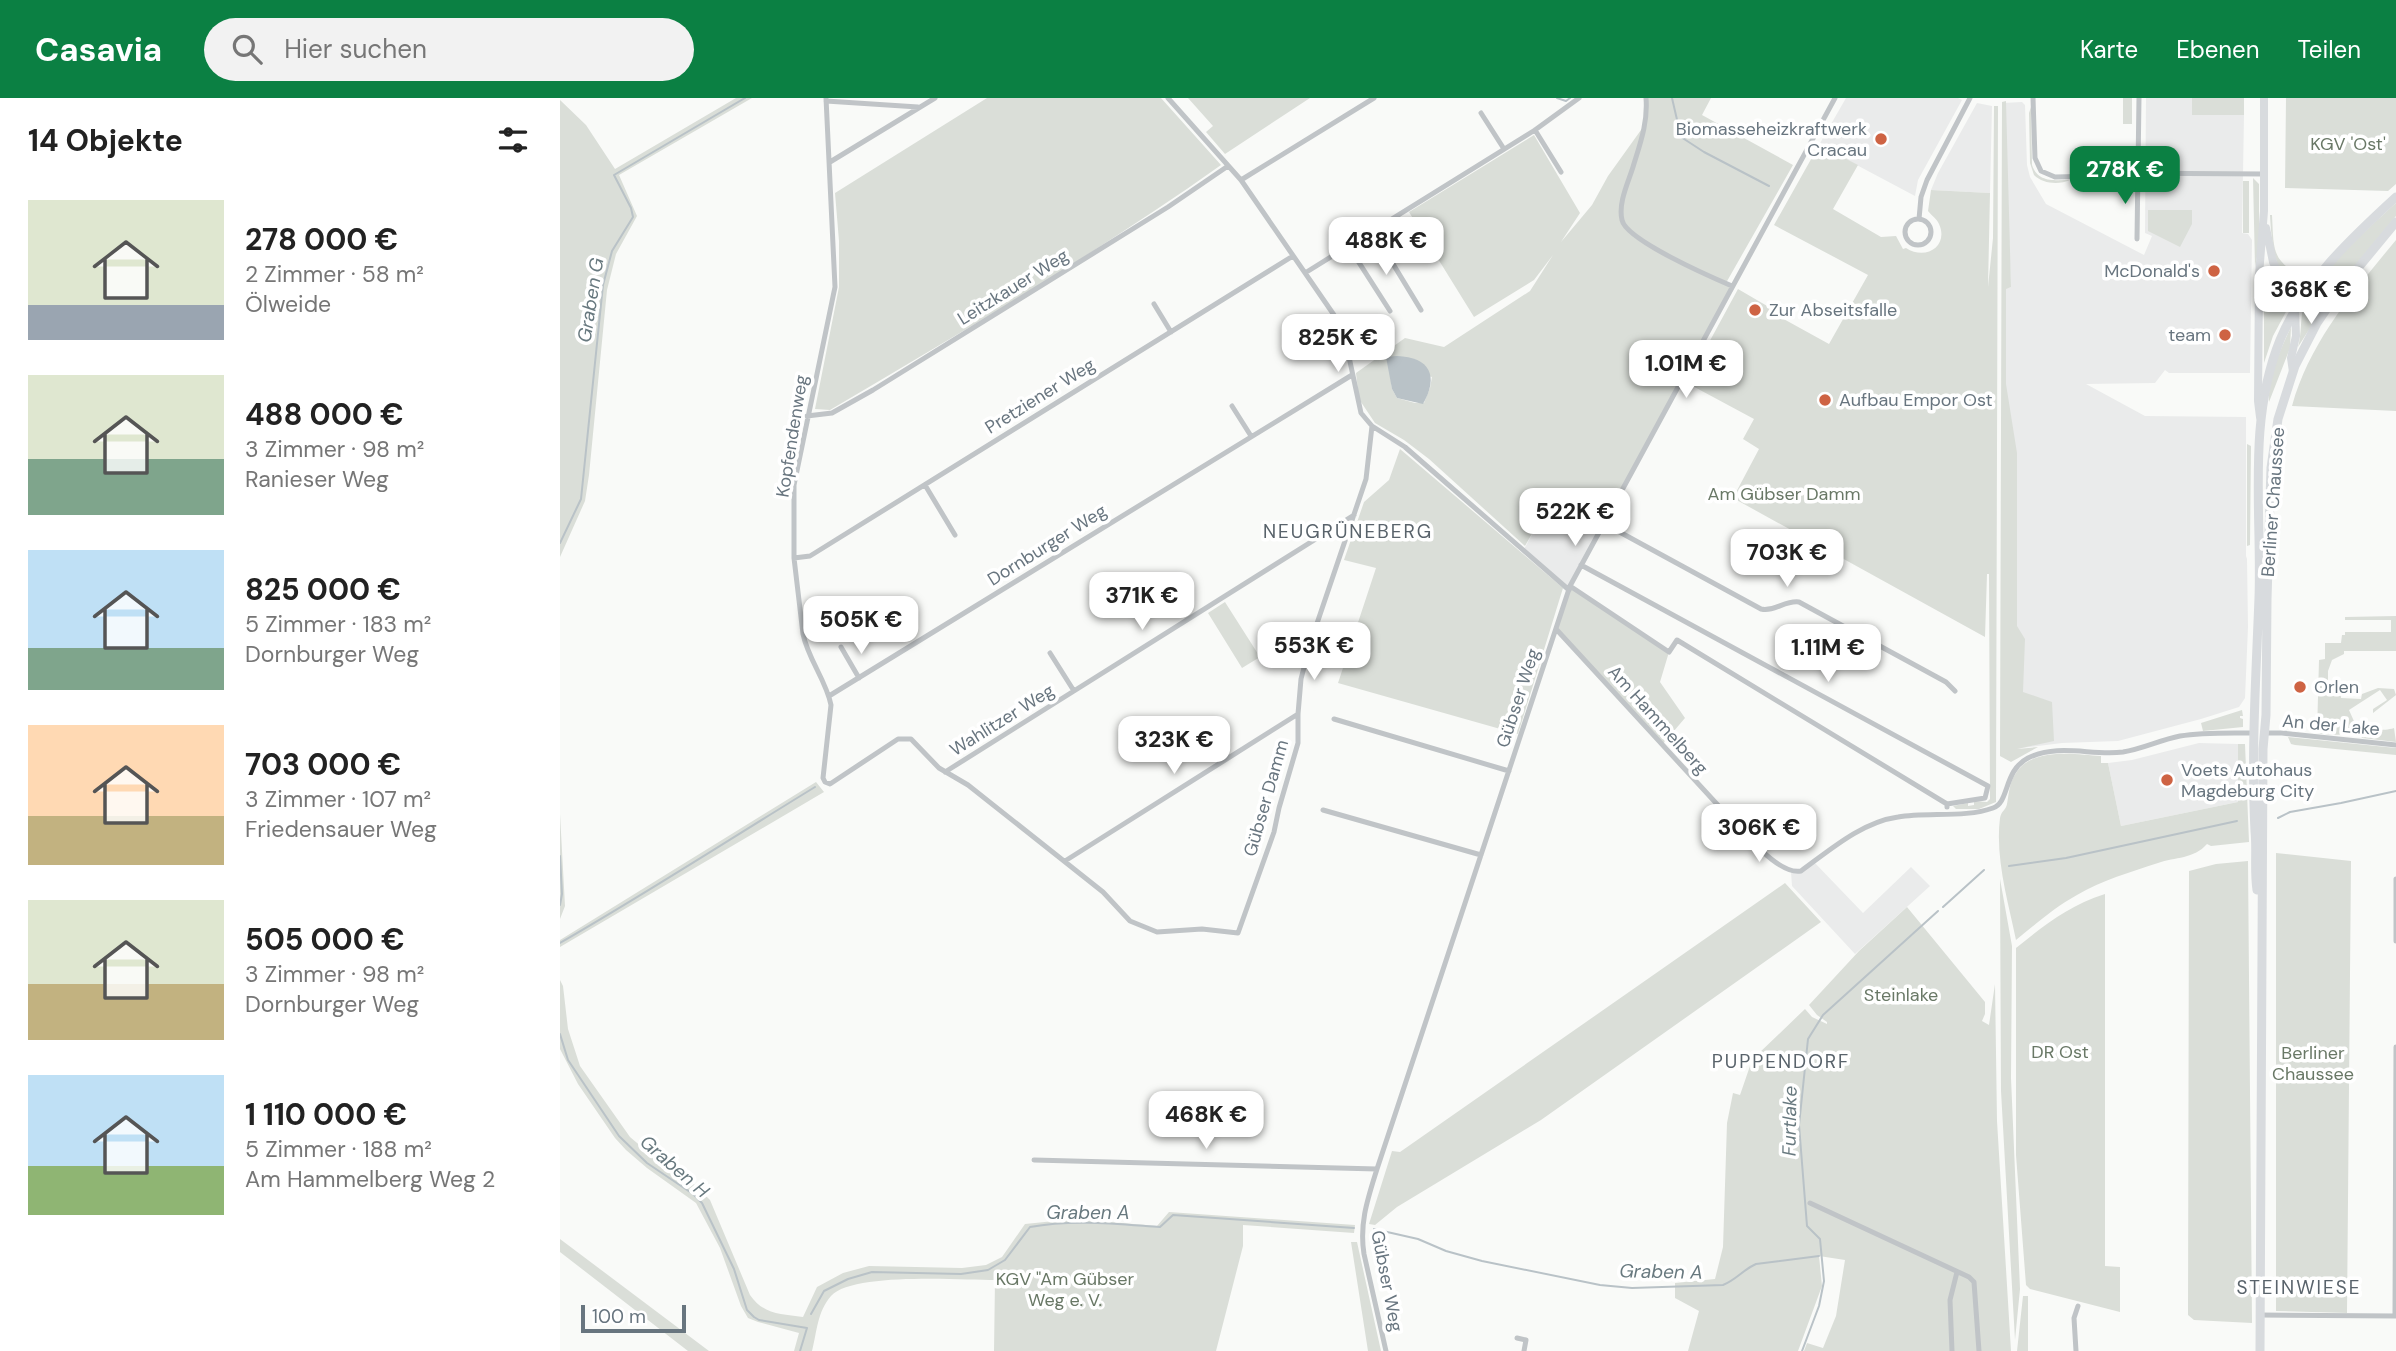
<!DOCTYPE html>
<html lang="de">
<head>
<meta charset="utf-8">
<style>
	body { margin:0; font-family:"DM Sans",sans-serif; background:#f2f2f2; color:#222; height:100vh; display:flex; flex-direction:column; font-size:26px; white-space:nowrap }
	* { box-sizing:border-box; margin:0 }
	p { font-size:23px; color:#767676 }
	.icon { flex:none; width:38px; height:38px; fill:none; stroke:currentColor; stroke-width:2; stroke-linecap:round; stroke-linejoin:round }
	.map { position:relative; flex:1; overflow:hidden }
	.side { display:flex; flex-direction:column; background:#fff; width:560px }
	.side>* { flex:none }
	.scale { position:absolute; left:21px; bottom:18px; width:105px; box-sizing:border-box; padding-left:7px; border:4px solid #68757f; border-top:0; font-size:19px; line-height:24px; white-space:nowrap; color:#68757f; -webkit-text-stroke:5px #fff; paint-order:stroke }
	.price { position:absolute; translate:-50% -60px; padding:0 16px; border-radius:14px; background:#fff; color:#222; font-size:23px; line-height:46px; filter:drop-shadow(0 2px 4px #0008) }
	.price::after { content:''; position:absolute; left:50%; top:42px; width:21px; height:16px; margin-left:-10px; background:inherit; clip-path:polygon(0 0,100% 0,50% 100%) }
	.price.current { background:#0b8043; color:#fff }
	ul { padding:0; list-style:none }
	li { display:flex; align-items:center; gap:21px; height:175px; padding:0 28px }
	li span { display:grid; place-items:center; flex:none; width:196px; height:140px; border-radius:0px; color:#555 }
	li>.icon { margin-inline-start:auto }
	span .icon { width:84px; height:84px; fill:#fffc; stroke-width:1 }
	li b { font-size:30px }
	h2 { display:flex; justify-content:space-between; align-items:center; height:84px; padding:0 28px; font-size:30px }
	header { display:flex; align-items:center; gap:42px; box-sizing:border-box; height:98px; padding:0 35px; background:#0b8043; color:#fff }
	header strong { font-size:33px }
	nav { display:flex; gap:38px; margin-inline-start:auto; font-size:24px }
	.search { width:490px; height:63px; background:#f2f2f2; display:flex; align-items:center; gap:18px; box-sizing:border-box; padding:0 24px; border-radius:38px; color:#767676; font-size:26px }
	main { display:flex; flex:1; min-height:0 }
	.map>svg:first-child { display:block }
</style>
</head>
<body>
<header>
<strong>Casavia</strong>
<div class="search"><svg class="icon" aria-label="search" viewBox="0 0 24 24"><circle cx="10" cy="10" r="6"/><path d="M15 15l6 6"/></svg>Hier suchen</div>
<nav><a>Karte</a><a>Ebenen</a><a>Teilen</a></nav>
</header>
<main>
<section class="side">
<h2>14 Objekte<svg class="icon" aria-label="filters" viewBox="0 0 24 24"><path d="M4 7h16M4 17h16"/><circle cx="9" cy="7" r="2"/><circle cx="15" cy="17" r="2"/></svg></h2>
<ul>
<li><span style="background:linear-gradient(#dfe7d0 75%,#9aa5b1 0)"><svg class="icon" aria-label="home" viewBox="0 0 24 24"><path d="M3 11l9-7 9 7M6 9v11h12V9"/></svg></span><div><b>278 000 €</b><p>2 Zimmer · 58 m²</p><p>Ölweide</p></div></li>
<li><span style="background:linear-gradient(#dfe7d0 60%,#7fa58c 0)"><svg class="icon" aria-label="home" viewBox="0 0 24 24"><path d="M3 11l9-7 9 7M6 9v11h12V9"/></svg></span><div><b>488 000 €</b><p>3 Zimmer · 98 m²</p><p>Ranieser Weg</p></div></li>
<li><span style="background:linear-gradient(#bfe0f5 70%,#7fa58c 0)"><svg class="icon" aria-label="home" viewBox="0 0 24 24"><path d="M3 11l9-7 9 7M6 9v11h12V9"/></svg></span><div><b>825 000 €</b><p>5 Zimmer · 183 m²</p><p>Dornburger Weg</p></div></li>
<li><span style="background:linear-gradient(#ffd9b3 65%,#c2b280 0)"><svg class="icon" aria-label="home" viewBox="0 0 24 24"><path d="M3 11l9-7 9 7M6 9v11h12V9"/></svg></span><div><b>703 000 €</b><p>3 Zimmer · 107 m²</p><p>Friedensauer Weg</p></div></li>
<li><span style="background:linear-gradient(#dfe7d0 60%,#c2b280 0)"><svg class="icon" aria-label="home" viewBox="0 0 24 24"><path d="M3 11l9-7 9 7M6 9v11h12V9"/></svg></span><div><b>505 000 €</b><p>3 Zimmer · 98 m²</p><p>Dornburger Weg</p></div></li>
<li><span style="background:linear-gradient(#bfe0f5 65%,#8fb573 0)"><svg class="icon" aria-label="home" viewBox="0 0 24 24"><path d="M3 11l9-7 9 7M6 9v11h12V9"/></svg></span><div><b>1 110 000 €</b><p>5 Zimmer · 188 m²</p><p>Am Hammelberg Weg 2</p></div></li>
</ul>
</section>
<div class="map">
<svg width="1836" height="1253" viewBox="0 0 1836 1253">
	<rect width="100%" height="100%" fill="#f9faf8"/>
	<path fill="#eaebeb" d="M 1286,0 L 1398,0 L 1402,2 L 1358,82 L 1355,98 L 1259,47 Z
		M 1586,0 L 1632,0 L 1633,17 L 1684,17 L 1682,135 L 1688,136 L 1692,142 L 1690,275 L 1609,275 L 1605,272 L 1595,285 L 1526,286 L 1585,318 L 1686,319 L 1686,458 L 1687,461 L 1688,529 L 1685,600 L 1679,609 L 1641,621 L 1558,643 L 1502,645 L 1445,652 L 1446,190 L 1451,189 L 1443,5 L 1462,4 L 1465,7 L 1467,67 L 1470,79 L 1486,106 L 1584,157 L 1592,138 L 1585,135 Z
		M 1417,5 L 1432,8 L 1430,95 L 1371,92 L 1378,75 Z
		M 990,403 L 1043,425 L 1009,492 L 963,453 Z
		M 1639,645 L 1678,646 L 1678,704 L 1561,728 L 1548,665 L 1572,662 Z
		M 1254,764 L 1303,815 L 1351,769 L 1370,788 L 1295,856 L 1232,788 L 1231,774 L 1237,774 Z"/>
	<path fill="#daded8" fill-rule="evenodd" d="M 176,0 L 192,0 L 59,77 L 77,118 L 56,156 L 47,192 L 29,377 L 25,403 L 0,459 L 0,2 L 26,27 L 55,71 Z
		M 427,0 L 601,0 L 661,67 C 536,156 402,234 270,312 L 255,311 L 279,189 L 279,143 L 275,95 Z
		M 628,0 L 750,0 L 665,56 L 646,34 L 653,28 Z
		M 1086,0 L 1151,0 L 1142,17 L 1233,67 L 1166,185 L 1172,188 L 1043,425 L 990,404 L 965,448 L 869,361 L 844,342 L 815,325 L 799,301 L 796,275 L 845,240 L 884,249 L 970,193 L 993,157 L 974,182 L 914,219 L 849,114 L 974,37 L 1020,115 L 1001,144 L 1032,107 L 1048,78 L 1086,25 ZM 829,267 L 872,279 L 870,290 L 864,305 L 855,305 L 837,300 L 832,291 Z
		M 1563,0 L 1572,0 L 1572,26 L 1563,26 Z
		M 1632,0 L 1684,0 L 1684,17 L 1632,17 Z
		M 1726,0 L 1836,0 L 1836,86 L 1828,93 L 1725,90 Z
		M 1446,3 L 1451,189 L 1446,191 L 1446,286 L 1457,355 L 1457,528 L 1465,541 L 1463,594 L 1492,604 L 1494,643 L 1457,651 L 1478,649 L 1451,664 L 1440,658 L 1442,4 Z
		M 1434,8 L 1438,8 L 1436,704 L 1419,711 L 1396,711 L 1393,708 L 1408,705 L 1408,708 L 1414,707 L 1414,703 L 1427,704 L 1430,701 L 1429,476 L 1427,476 L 1425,539 L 1173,400 L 1199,351 L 1183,341 L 1194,321 L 1127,285 L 1178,191 L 1221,216 L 1220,219 L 1269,246 L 1308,177 L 1214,127 L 1259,47 L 1298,67 L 1273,111 L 1321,139 L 1336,138 L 1343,151 L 1346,150 C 1366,163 1389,148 1379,126 C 1377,121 1372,118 1368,113 L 1371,92 L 1430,95 L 1428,189 L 1433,140 Z
		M 1471,9 L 1472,67 C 1478,85 1494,82 1510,82 C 1499,87 1483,86 1474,77 L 1470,65 L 1469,15 Z
		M 1563,52 L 1566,52 L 1566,55 L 1572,55 L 1572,71 L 1561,70 L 1557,66 L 1557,54 Z
		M 1693,80 L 1699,86 L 1699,149 L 1695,169 Z
		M 1683,83 L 1689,83 L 1689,135 L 1683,135 Z
		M 1836,105 L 1836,118 L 1771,197 L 1738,249 C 1742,235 1740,219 1744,206 C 1755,177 1812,127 1836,105 Z
		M 1588,112 L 1632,112 L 1632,126 L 1620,149 L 1588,133 Z
		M 1710,117 L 1712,117 C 1714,154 1711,163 1747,181 L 1741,188 C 1714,190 1711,136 1710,117 Z
		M 1836,142 L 1836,313 L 1732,308 C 1750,243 1794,193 1836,142 Z
		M 1709,180 L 1720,186 L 1729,208 L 1713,238 L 1704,265 L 1704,184 Z
		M 1731,229 L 1730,250 L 1709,304 C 1707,281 1721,250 1731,229 Z
		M 1687,346 L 1691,348 L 1690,447 L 1687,448 Z
		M 840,351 L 1003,490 L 958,636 L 778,585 L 816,470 L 784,462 L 804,404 L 829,382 Z
		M 1010,488 L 1109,554 L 1100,584 L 1125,620 L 1102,647 L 996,531 Z
		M 665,504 L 700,559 L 682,570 L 648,515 Z
		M 1836,518 L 1836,553 L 1784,553 L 1784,556 L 1772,562 L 1768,573 L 1768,592 L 1774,593 L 1775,590 L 1780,590 L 1781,600 L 1801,601 L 1802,596 L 1818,590 L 1834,591 L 1836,597 L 1813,615 L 1813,611 L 1827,602 L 1820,592 L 1789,612 L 1797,630 C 1784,639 1773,637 1757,635 L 1759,562 L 1765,561 L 1765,545 L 1781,545 L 1782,537 L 1785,537 L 1785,534 L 1831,534 L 1831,522 L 1785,522 L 1785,519 Z
		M 1682,612 L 1683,618 L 1680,618 L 1680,620 L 1683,621 L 1683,629 L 1643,633 L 1641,625 Z
		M 1834,630 L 1836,644 L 1802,640 L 1801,638 C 1810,629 1823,634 1834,630 Z
		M 1728,639 L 1836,650 L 1836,657 L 1735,647 L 1731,646 Z
		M 1678,646 L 1685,646 L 1689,744 L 1651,748 L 1647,746 C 1634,761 1615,759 1598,765 C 1571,774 1542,782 1517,797 C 1495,809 1476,826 1456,842 C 1448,803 1435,760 1440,720 C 1441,713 1446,712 1447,706 C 1449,696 1449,685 1456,675 C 1472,649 1515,656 1541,658 L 1541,665 L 1548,665 L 1561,728 L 1678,704 Z
		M 256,684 L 264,694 L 0,849 L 0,842 Z
		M 0,716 L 5,808 L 0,821 Z
		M 1716,755 L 1791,763 L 1787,1215 L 1716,1213 Z
		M 1688,763 L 1692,1225 L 1634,1222 L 1628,1217 L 1629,773 L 1656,766 Z
		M 1440,781 L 1452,848 L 1451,980 L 1460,1191 L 1455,1242 L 1441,993 Z
		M 1225,785 L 1261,824 L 981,1022 L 837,1109 L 815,1127 L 809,1126 L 832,1053 L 840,1054 Z
		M 1545,796 L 1545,1168 L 1560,1169 L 1560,1214 L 1470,1191 L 1466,1187 L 1456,1057 L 1456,850 C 1486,826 1508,808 1545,796 Z
		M 1347,809 L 1425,904 L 1425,916 L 1422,923 L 1429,927 L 1435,886 L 1437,1023 L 1451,1253 L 1244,1253 L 1247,1245 L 1263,1250 L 1276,1218 L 1285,1162 L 1259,1158 L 1262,1188 L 1238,1253 L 1128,1253 L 1139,1213 L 1115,1200 L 1115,1185 L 1155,1181 L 1163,1149 L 1167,1025 L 1173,995 L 1180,997 L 1190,968 L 1197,957 L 1245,911 L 1252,919 L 1267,926 L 1267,924 L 1257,917 L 1249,907 L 1299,853 Z
		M 0,882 L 3,888 L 8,931 L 20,968 L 70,1039 L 90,1056 L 135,1087 L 150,1102 L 190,1197 C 204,1217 221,1216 243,1219 L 257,1189 L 283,1175 L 309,1168 L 402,1170 L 426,1167 L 442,1159 L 465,1126 L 514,1121 L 597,1128 L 609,1114 L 795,1127 L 794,1135 L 683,1127 L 683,1148 L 656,1253 L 434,1253 L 435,1182 C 402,1182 292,1174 271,1198 C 257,1214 257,1234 252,1253 L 234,1253 L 239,1235 L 198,1224 L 188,1220 L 181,1208 L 160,1150 L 136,1105 L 87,1070 L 66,1052 L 55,1040 L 18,986 L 0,951 Z
		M 0,1141 L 149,1253 L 128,1253 L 0,1154 Z
		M 791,1144 L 797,1144 L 821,1253 L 808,1253 Z
		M 1463,1198 L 1468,1198 L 1468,1253 L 1457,1253 Z"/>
	<path fill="#b9c2c7" d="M 837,258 C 870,259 879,278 863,306 L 837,300 L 832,291 L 826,259 Z"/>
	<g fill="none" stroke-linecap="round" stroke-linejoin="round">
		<path stroke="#b9c2c7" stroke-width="2" d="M 997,0 L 1006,3 L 1010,0
			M 1112,0 L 1121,39 L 1144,54 L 1209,88
			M 0,445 L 21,401 L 43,187 L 52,153 L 73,119 L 71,110 L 54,77 L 185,0
			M 1718,720 L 1730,714 L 1781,705 L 1836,693
			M 0,758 L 2,796 L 0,807
			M 1449,768 L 1506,760 L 1677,723
			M 1383,809 L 1424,772
			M 0,845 C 87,795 170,741 255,689
			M 0,936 L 8,962 L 59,1038 L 87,1065 L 133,1096 L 142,1105 L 174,1171 L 187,1212 L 194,1219 L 199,1222 L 247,1230 L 240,1253
			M 814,1131 L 858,1141 L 886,1153 L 922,1163 L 1040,1187 L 1072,1190 L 1163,1187 C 1176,1182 1184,1171 1196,1166 L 1259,1158
			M 251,1216 L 264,1193 L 288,1181 L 312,1174 L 401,1176 L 428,1172 L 445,1162 L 470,1129 C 513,1121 557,1126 600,1129 L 613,1117 L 794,1130
			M 1242,1253 L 1259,1208 L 1264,1183 L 1260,1141 L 1247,1128 L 1239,1027 L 1248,941 L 1263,917 L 1378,813"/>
		<path stroke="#c0c4c7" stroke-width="5" d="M 266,0 L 275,189 L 234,387 L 234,460 L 243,536 C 248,561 266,582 271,607 L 263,680 L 265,684 L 270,686 L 338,641 L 351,641 L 379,670 L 408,687 L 543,794 L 570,823 L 597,834 L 642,831 L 678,835 L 714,734 L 719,710 L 738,645 L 738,616 L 741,581 L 750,546 L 806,381 L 812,328
			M 608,0 L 681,82 L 774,217 L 786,245 L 801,315 L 812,328 L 845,349 L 1009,492
			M 1086,0 C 1088,25 1080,46 1073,69 C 1068,85 1058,105 1062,122 C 1066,142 1151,179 1172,188
			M 1473,0 L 1475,60 L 1481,73 L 1495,79 L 1540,78 L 1552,75 L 1704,76
			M 266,3 L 358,9
			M 921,15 L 944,51
			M 975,32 L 1001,74
			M 270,64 L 375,0
			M 681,82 L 814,0
			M1345 134a13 13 0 1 1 26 0a13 13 0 1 1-26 0Z
			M 1359,121 L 1361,99 L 1367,82 L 1410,0
			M 813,133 L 861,212
			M 1577,141 L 1579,0
			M 789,149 L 830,213
			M 745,175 L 975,32 L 1019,0
			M 594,206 L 611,234
			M 672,308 L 691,338
			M 247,318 L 272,315 L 313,292 L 608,109 L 668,68
			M 365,387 L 395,437
			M 1043,425 L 1201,511 C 1215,514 1225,502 1239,504 L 1386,584 L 1395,593
			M 234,460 L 250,458 L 733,158
			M 1021,467 L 1428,688 L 1425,700 L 1387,706
			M 1010,488 L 1109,554 L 1117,542 L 1387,706 L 1387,709
			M 996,531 L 1178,729 C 1192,743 1221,777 1241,773 C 1270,752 1302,724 1338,719 C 1367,714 1406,720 1433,710 C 1450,704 1443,673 1468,660 C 1499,645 1531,658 1563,654 C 1582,651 1600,642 1620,638 C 1643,634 1670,635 1694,635
			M 281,549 L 299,580
			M 490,555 L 514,593
			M 269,598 L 792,277
			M 774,621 L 949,673
			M 1704,635 L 1722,635 L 1836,647
			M 385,674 L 794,417
			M 763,712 L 921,757
			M 505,763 L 738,616
			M 1836,781 L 1836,843
			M 474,1062 L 817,1071
			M 1250,1105 L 1409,1179 L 1414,1184 L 1419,1253
			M 1700,1217 L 1836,1218
			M 1835,1218 L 1836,949
			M 957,1240 L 966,1242 L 964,1253
			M 826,1253 L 804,1156 C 799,1125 808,1100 817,1071 L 1010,488 L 1275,0
			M 1392,1253 L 1390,1202 L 1397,1174
			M 1516,1253 L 1514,1220 L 1518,1208"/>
		<path stroke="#d8dbde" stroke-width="8" d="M 1706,130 L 1713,164 L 1735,211 L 1736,238 L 1731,260 L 1733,274
			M 1700,319 L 1698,303 L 1699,177 L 1704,113 L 1704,0"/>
		<path stroke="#d8dbde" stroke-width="9" d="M 1697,792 C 1694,772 1697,753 1695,733 C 1691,655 1696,578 1699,500 C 1702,415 1687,323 1720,242 C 1744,184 1790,141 1836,99
			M 1700,1253 L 1703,651 L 1706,617 L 1707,501 L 1711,370 L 1718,321 L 1735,268 L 1757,225 L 1779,193 L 1836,124"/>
	</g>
	<g fill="#ce6343" stroke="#fff" stroke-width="2.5">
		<circle cx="1321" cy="41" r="7"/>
		<circle cx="1654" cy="173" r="7"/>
		<circle cx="1195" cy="212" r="7"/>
		<circle cx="1665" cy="237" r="7"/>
		<circle cx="1265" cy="302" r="7"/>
		<circle cx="1740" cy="589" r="7"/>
		<circle cx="1607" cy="682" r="7"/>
	</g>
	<g text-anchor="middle" stroke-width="7" stroke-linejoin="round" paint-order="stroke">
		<g font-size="18" fill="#68757f" stroke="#fff" text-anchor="start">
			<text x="1307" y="37" text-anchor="end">Biomasseheizkraftwerk<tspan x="1307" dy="21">Cracau</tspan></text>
			<text x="1640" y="179" text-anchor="end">McDonald's</text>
			<text x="1209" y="218">Zur Abseitsfalle</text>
			<text x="1651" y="243" text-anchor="end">team</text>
			<text x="1279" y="308">Aufbau Empor Ost</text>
			<text x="1754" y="595">Orlen</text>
			<text x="1621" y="678">Voets Autohaus<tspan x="1621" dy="21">Magdeburg City</tspan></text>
		</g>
		<g font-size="18" fill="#697866" stroke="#fff">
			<text x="1788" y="52">KGV 'Ost'</text>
			<text x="1224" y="402">Am Gübser Damm</text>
			<text x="1341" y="903">Steinlake</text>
			<text x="1500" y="960">DR Ost</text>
			<text x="1753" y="961">Berliner<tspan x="1753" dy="21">Chaussee</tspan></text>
			<text x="505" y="1187">KGV "Am Gübser<tspan x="505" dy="21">Weg e. V.</tspan></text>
		</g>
		<g font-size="18" fill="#68757f" stroke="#fff">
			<text transform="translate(453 189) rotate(-32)" y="6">Leitzkauer Weg</text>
			<text transform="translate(480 298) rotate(-32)" y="6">Pretziener Weg</text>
			<text transform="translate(232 338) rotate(-81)" y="6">Kopfendenweg</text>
			<text transform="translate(1713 404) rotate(-86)" y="6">Berliner Chaussee</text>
			<text transform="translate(487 447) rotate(-32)" y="6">Dornburger Weg</text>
			<text transform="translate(958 600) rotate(-72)" y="6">Gübser Weg</text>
			<text transform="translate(442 622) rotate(-32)" y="6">Wahlitzer Weg</text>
			<text transform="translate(1098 622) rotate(48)" y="6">Am Hammelberg</text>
			<text transform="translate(1771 627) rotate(5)" y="6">An der Lake</text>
			<text transform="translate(706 700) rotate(-74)" y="6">Gübser Damm</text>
			<text transform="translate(827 1183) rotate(79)" y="6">Gübser Weg</text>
		</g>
		<g font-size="19" font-style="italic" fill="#68797f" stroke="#fff">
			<text transform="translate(30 202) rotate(-81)" y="7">Graben G</text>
			<text transform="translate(1229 1023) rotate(-89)" y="7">Furtlake</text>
			<text transform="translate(115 1068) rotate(41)" y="7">Graben H</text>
			<text x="528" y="1121">Graben A</text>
			<text transform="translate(1101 1173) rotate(1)" y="7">Graben A</text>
		</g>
		<g font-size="19" letter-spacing="2" fill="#59636b" stroke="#fff">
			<text x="788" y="440">NEUGRÜNEBERG</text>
			<text x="1221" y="970">PUPPENDORF</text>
			<text x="1739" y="1196">STEINWIESE</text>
		</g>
	</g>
</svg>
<div class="scale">100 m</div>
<b class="price current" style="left:1565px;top:108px">278K €</b>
<b class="price" style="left:826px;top:179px">488K €</b>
<b class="price" style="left:1751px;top:228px">368K €</b>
<b class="price" style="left:778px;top:276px">825K €</b>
<b class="price" style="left:1126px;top:302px">1.01M €</b>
<b class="price" style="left:1015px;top:450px">522K €</b>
<b class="price" style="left:1227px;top:491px">703K €</b>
<b class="price" style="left:582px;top:534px">371K €</b>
<b class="price" style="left:301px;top:558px">505K €</b>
<b class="price" style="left:754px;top:584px">553K €</b>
<b class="price" style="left:1268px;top:586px">1.11M €</b>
<b class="price" style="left:614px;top:678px">323K €</b>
<b class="price" style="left:1199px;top:766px">306K €</b>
<b class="price" style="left:646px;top:1053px">468K €</b>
</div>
</main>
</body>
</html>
